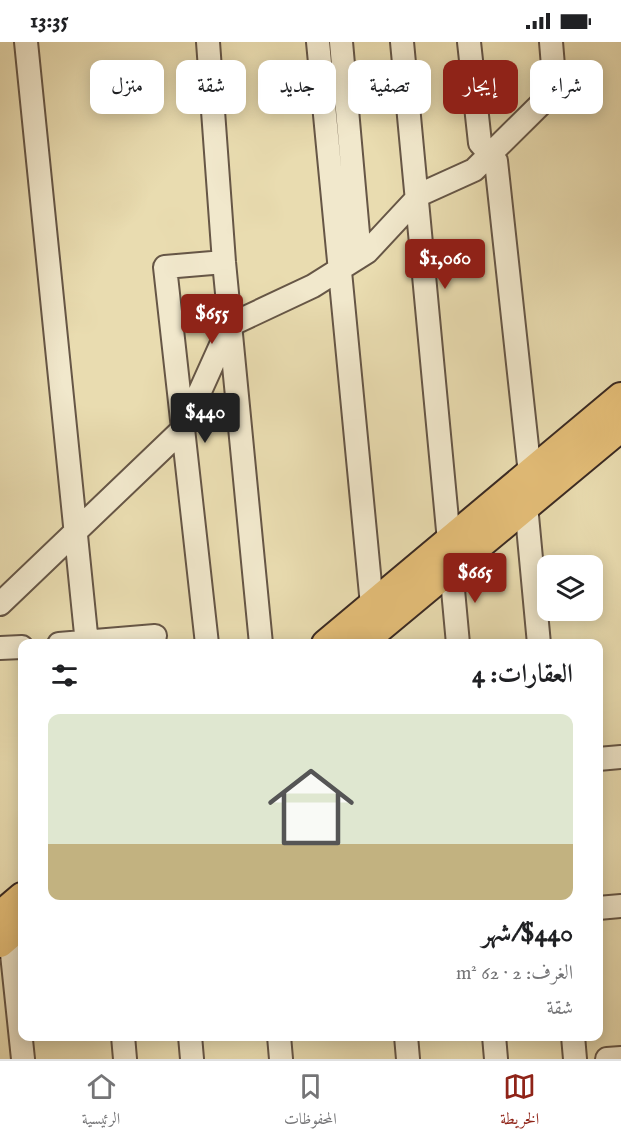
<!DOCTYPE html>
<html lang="ar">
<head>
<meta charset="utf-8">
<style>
	body { margin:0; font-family:"IM FELL English",Amiri,serif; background:#f6f6f6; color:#202124; direction:rtl; height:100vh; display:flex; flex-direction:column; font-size:22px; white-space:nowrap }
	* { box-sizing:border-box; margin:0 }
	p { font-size:20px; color:#757577 }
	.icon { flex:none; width:33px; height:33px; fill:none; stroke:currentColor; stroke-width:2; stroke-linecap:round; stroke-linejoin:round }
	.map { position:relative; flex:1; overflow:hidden; direction:ltr }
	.panel { position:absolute; left:18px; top:597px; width:585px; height:402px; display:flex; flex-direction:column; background:#fff; border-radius:12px; box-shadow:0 3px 15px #0003; direction:rtl }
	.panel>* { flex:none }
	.banner { position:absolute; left:18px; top:18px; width:585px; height:54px; direction:rtl; display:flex; gap:12px }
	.buttons { position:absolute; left:537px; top:513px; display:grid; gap:12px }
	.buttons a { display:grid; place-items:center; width:66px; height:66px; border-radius:12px; background:#fff; box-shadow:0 3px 15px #0003; font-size:30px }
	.price { position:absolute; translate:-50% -51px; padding:0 14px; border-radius:6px; background:#8f2418; color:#fff; font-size:20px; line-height:39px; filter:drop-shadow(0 2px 3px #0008) }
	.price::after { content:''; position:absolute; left:50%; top:36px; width:18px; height:14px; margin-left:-9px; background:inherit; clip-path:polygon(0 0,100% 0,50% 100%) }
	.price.on { background:#222; color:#fff }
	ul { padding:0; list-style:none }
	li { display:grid; align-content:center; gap:12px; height:318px; padding:0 30px }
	li span { display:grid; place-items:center; height:186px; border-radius:12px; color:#555 }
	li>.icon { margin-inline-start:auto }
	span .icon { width:108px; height:108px; fill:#fffc; stroke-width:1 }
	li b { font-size:26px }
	h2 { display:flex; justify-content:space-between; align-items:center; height:72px; padding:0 30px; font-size:26px }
	.tag { padding:0 21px; border-radius:12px; background:#fff; box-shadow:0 3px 15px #0003; font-size:21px; line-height:54px }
	.tag.on { background:#8f2418; color:#fff }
	.status { display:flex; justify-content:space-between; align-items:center; height:42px; padding:0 30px; background:#fff; direction:ltr }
	.status svg { height:16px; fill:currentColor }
	.tab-bar { display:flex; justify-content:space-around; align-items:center; height:84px; border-top:2px solid #e0e0e0; background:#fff; font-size:16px; color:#757577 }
	.tab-bar a { display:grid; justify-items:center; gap:3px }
	.tab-bar .on { color:#8f2418 }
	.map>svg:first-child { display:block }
</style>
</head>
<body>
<div class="status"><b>13:35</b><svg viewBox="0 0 49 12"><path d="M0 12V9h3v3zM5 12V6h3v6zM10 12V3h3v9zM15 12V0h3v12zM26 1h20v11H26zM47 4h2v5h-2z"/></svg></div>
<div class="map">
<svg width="621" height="1017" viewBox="0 0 621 1017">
	<rect width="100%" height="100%" fill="#e9dcb0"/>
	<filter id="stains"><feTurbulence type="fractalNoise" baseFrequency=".00333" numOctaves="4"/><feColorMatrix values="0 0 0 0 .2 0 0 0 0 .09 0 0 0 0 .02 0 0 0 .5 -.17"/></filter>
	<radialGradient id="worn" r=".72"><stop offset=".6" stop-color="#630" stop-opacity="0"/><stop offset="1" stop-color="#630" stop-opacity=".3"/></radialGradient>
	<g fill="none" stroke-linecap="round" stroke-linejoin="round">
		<g stroke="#665646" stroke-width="26">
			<path id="minor" d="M 26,0 L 87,602
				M 208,0 L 224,220 L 261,602
				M 318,0 L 372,563
				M 341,0 L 360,214
				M 402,0 L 449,499
				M 469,0 L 480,101 L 496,119 L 530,432
				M 526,463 L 539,602
				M 451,526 L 458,602
				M 0,562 L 183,387 L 230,283 L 313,244 L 367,210 L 421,152 L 474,128 L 555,48 L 551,0
				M 59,602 L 155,594
				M 207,602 L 165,225 L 224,220
				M 0,606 L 22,605
				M 598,717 L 621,715
				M 598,866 L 621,864
				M 10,893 L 23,1017
				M 123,994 L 125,1017
				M 190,994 L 192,1017
				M 279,994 L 281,1017
				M 406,994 L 408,1017
				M 494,994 L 496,1017
				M 573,994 L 575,1017
				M 607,1017 L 621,1016"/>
		</g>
		<g stroke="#3a2a23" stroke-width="32">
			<path id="major" d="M 326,602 L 621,355
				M 360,602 L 621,385
				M 0,874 L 22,855
				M 0,901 L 22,882"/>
		</g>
		<use href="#minor" stroke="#f1e8cc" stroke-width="22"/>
		<use href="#major" stroke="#e4be78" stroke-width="28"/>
	</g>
	<rect width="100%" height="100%" filter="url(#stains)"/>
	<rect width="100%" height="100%" fill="url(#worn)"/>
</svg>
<div class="buttons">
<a><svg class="icon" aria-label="layers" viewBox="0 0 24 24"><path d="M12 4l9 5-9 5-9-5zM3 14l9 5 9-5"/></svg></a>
</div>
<b class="price" style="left:445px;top:248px">$1,060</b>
<b class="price" style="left:212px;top:303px">$655</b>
<b class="price on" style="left:205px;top:402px">$440</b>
<b class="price" style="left:475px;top:562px">$665</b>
<div class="banner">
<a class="tag">شراء</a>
<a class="tag on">إيجار</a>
<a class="tag">تصفية</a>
<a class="tag">جديد</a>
<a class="tag">شقة</a>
<a class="tag">منزل</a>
</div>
<section class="panel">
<h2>العقارات: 4<svg class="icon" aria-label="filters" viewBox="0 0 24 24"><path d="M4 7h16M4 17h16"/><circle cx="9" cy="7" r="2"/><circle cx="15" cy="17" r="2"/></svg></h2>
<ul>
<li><span style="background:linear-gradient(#dfe7d0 70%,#c2b280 0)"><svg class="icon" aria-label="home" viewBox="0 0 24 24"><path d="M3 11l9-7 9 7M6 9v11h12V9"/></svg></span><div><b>$440/شهر</b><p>الغرف: 2 · 62 m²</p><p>شقة</p></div></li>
</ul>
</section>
</div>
<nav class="tab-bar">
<a class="on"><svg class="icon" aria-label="map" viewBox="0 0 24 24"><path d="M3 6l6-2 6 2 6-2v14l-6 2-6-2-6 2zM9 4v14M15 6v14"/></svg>الخريطة</a>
<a><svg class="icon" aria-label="saved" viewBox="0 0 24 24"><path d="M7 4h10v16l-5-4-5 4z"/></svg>المحفوظات</a>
<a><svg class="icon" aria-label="home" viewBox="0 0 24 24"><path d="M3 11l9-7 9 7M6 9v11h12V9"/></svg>الرئيسية</a>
</nav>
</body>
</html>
